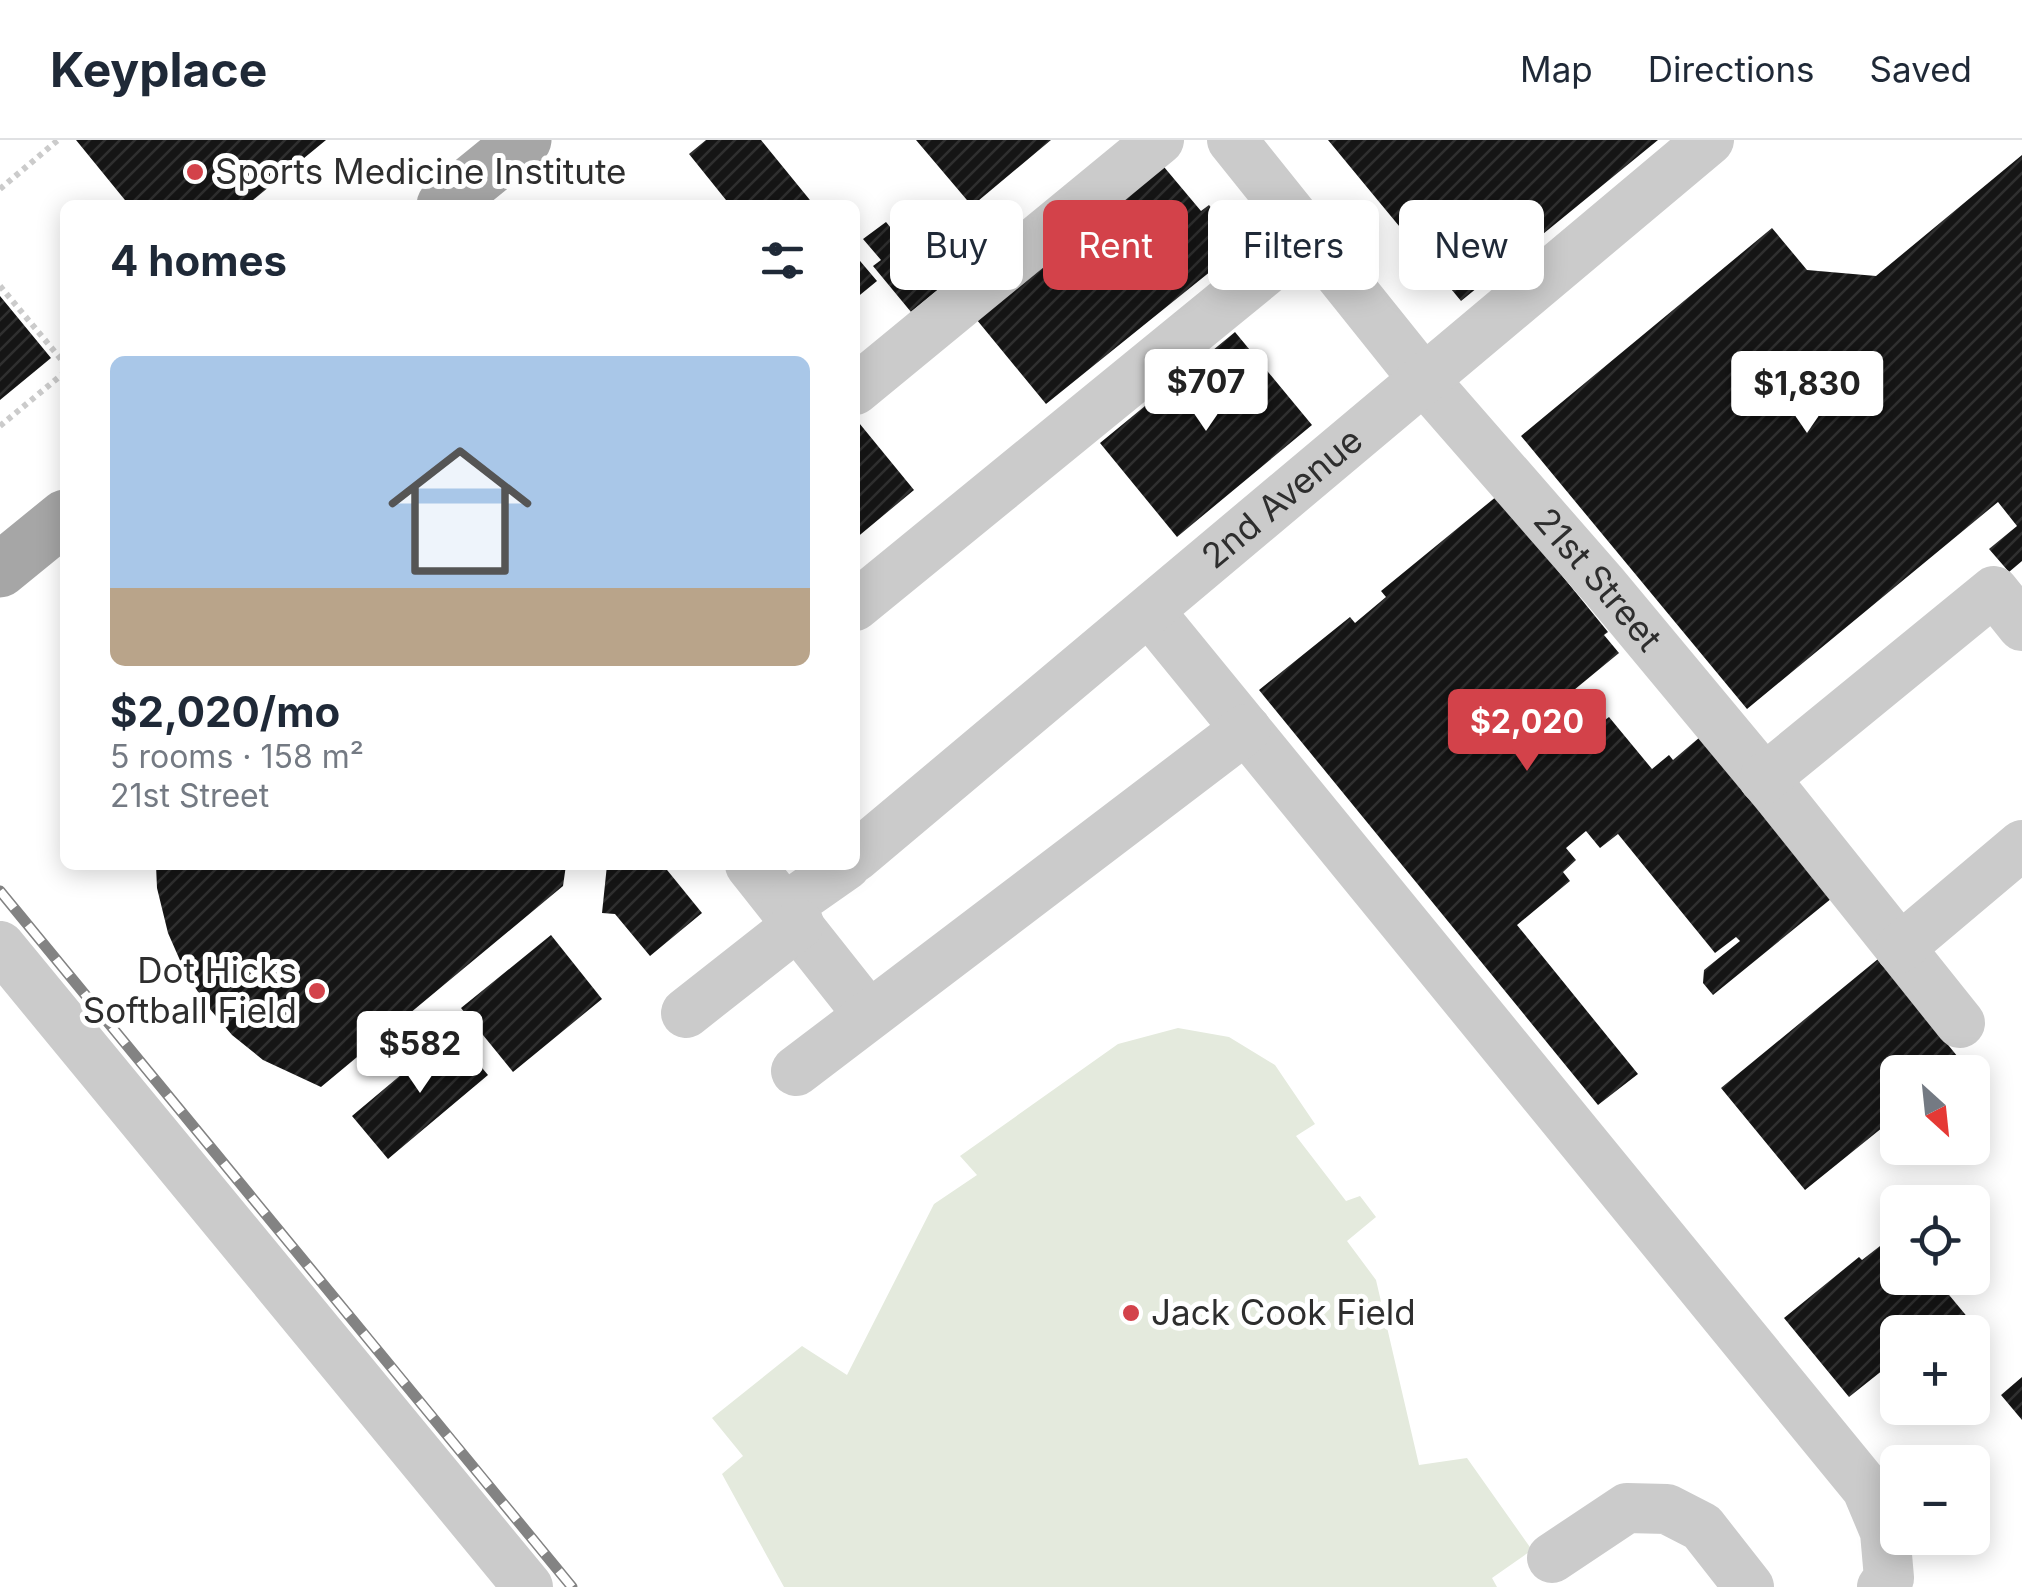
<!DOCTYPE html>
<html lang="en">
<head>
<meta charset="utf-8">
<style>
	body { margin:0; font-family:Inter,sans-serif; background:#f6f6f7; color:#1f2937; height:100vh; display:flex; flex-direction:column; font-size:38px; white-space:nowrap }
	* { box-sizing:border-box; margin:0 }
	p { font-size:32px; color:#747a83 }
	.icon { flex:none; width:55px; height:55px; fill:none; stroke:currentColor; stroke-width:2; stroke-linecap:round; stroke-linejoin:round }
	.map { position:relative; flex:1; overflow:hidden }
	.side { position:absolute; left:60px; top:60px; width:800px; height:670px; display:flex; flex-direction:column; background:#fff; border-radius:15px; box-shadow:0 5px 25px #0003 }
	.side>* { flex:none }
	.top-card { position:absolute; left:890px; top:60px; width:950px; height:90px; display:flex; gap:20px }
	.needle { width:65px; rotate:153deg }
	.tools { position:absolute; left:1880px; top:915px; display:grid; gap:20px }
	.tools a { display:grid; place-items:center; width:110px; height:110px; border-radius:15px; background:#fff; box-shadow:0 5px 25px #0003; font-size:50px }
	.price { position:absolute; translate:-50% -85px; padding:0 22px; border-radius:10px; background:#fff; color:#222; font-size:32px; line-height:65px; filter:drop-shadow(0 2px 5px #0008) }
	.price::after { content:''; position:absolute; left:50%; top:60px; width:30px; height:22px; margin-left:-15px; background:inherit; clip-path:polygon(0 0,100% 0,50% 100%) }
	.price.active { background:#d3424a; color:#fff }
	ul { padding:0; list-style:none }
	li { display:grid; align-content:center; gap:20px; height:530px; padding:0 50px }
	li span { display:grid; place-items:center; height:310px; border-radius:15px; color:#555 }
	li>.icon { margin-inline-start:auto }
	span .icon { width:180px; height:180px; fill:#fffc; stroke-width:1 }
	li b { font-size:42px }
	h2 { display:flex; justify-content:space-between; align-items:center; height:120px; padding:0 50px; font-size:42px }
	.pill { padding:0 35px; border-radius:15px; background:#fff; box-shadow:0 5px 25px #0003; font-size:35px; line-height:90px }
	.pill.active { background:#d3424a; color:#fff }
	header { display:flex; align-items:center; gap:60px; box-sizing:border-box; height:140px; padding:0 50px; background:#fff; border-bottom:2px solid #e0e1e3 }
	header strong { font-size:48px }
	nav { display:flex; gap:55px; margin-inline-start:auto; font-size:35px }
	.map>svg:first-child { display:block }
</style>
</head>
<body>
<header>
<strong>Keyplace</strong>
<nav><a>Map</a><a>Directions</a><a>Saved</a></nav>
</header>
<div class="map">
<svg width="2022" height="1447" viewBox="0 0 2022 1447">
	<defs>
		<pattern id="building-hatch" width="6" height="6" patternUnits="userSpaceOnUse" patternTransform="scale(2.5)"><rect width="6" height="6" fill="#151515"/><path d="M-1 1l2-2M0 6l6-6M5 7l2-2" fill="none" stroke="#2f2f2f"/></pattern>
	</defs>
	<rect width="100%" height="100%" fill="#fff"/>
	<path fill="#e4eadd" d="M 1178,888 L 1229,897 L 1275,925 L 1315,984 L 1296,996 L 1346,1061 L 1360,1056 L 1376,1077 L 1347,1101 L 1376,1140 L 1419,1325 L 1467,1318 L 1532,1410 L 1492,1438 L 1497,1447 L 784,1447 L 722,1334 L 743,1316 L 712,1278 L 802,1206 L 847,1235 L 934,1064 L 977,1035 L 960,1016 L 1118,904 Z"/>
	<path fill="url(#building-hatch)" d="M 76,0 L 326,0 L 247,65 L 129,65 Z
		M 706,0 L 761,0 L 814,65 L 730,65 L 689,14 Z
		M 916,0 L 1051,0 L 972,66 Z
		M 1328,0 L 1658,0 L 1461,161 Z
		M 2022,15 L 2022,421 L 2009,432 L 1989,409 L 2017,386 L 1998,362 L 1747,569 L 1521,296 L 1772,88 L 1807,130 L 1876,136 Z
		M 1159,21 L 1201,71 L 1209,65 L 1242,106 L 1046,264 L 972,174 Z
		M 947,68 L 987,117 L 952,145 L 912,96 Z
		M 886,82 L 896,94 L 899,91 L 944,145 L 911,172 L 873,126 L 881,120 L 863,99 Z
		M 855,115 L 877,141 L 855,159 Z
		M 0,156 L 51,218 L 0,260 Z
		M 1235,192 L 1312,285 L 1177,397 L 1100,303 Z
		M 855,278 L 914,350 L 855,399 Z
		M 1497,356 L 1608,492 L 1604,495 L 1619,513 L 1574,550 L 1601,583 L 1609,577 L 1652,629 L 1669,615 L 1673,620 L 1700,597 L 1832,758 L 1713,855 L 1703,843 L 1704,830 L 1740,801 L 1736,797 L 1715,813 L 1618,694 L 1600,708 L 1586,691 L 1566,708 L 1576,720 L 1563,732 L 1570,741 L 1517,785 L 1638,934 L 1598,965 L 1259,550 L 1350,477 L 1355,483 L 1386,457 L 1381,451 Z
		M 156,725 L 566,725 L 563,746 L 321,947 L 263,920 L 232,895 L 209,868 L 186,834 L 168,793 L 157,748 Z
		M 607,725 L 663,725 L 702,773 L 650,816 L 615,774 L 602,773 Z
		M 551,795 L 602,859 L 513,932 L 461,868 Z
		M 1878,819 L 1962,922 L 1949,932 L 1898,932 L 1898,975 L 1805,1050 L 1721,948 Z
		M 452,892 L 488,935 L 388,1019 L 352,976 Z
		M 1898,1092 L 1898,1138 L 1935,1138 L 1979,1191 L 1972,1196 L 1972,1192 L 1898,1192 L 1898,1218 L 1849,1257 L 1784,1178 L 1859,1117 L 1862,1120 Z
		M 2022,1237 L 2022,1280 L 2001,1255 Z"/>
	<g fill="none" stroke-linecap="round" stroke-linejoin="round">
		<path stroke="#cbcbcb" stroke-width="6" stroke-dasharray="5 5" stroke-linecap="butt" d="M 0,49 L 58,0
			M 0,146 L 65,224
			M 0,286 L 65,232"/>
		<g stroke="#cbcbcb" stroke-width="50">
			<path id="s1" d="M 1232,0 L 1425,241 L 1604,446 L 1777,654 L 1960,883"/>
			<path d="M 855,250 L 1159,0"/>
			<path d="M 855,466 L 1308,96"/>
			<path d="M 1150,472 L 1867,1349 L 1885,1392 L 1889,1438 L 1882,1447"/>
			<path d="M 1764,639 L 1994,451 L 2022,486"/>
			<path id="s2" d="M 855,717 L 1709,0"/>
			<path d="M 750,725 L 868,874"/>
			<path d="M 786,767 L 846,725"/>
			<path d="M 0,806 L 528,1447"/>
			<path d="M 1900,808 L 2022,705"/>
			<path d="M 686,873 L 799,784"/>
			<path d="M 796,931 L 1246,589"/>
			<path d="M 1552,1418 L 1627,1368 L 1667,1369 L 1702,1387 L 1749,1447"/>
		</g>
		<path stroke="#a6a6a6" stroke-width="55" d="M 444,65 L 524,0
			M 0,430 L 65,377"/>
		<g stroke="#838383" stroke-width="11">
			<path id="rail" d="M 0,751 L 572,1447"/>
		</g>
		<use href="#rail" stroke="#fff" stroke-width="8" stroke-dasharray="22" stroke-linecap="butt"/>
	</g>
	<g fill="#d3424a" stroke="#fff" stroke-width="4">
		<circle cx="195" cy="32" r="10"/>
		<circle cx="317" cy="851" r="10"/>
		<circle cx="1131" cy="1173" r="10"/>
	</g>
	<g text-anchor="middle" stroke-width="10" stroke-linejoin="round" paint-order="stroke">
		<g font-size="35" fill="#2e2e2e" stroke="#fff" text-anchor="start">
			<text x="215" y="44">Sports Medicine Institute</text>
			<text x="297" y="843" text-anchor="end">Dot Hicks<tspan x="297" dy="40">Softball Field</tspan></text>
			<text x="1151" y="1185">Jack Cook Field</text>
		</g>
		<g font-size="35" fill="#2e2e2e" stroke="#fff">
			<text dy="12" stroke="none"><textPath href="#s2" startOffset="558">2nd Avenue</textPath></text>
			<text dy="12" stroke="none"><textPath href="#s1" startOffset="572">21st Street</textPath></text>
		</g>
	</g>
</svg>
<div class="tools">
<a><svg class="needle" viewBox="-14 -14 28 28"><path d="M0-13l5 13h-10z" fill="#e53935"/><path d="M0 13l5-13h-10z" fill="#747a83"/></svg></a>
<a><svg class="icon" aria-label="locate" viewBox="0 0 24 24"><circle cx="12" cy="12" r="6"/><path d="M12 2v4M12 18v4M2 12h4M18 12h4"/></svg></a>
<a>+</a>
<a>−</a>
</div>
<b class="price" style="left:1206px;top:294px">$707</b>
<b class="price" style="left:1807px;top:296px">$1,830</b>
<b class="price active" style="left:1527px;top:634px">$2,020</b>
<b class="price" style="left:420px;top:956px">$582</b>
<div class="top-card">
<a class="pill">Buy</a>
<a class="pill active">Rent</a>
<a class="pill">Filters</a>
<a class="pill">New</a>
</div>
<section class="side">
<h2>4 homes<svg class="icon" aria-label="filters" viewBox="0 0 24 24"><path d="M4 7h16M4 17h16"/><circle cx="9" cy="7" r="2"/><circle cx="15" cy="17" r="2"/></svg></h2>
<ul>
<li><span style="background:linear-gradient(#a9c7e8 75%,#b9a48a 0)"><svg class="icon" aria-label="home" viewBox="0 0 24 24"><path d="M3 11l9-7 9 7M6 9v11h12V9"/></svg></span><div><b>$2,020/mo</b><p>5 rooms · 158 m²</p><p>21st Street</p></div></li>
</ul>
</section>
</div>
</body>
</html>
